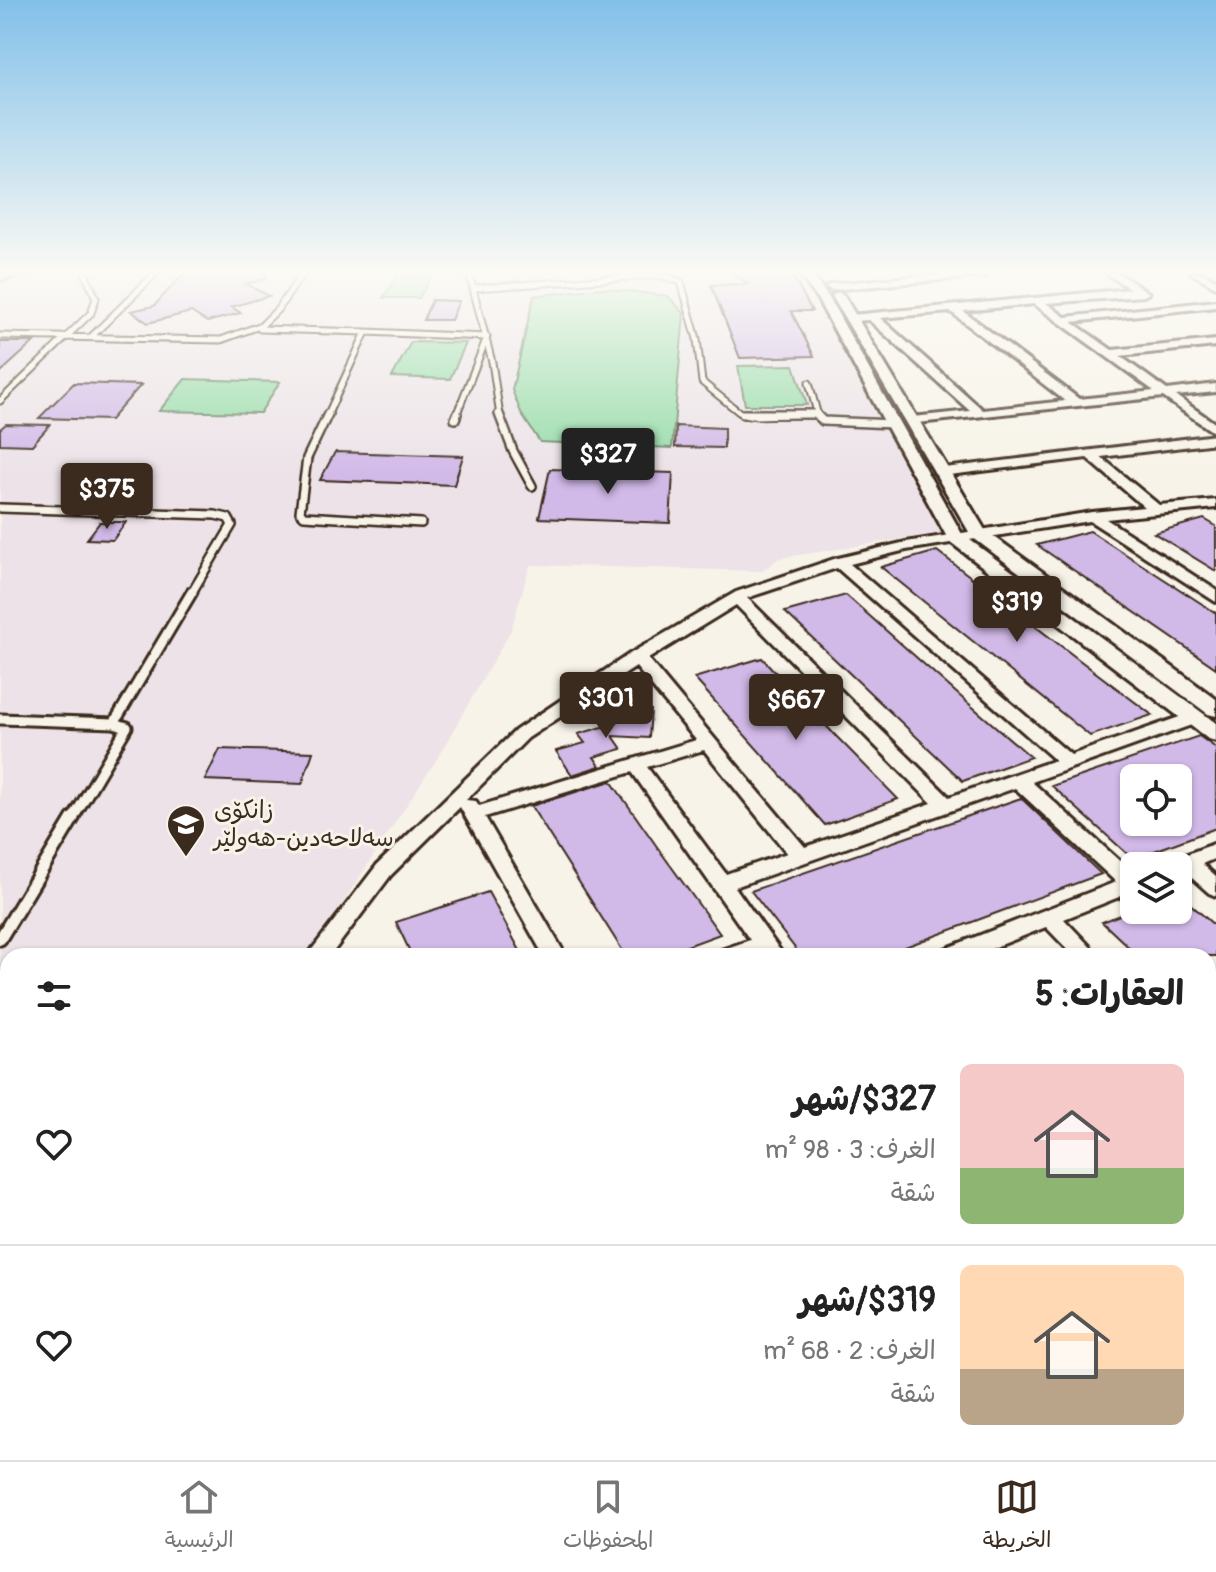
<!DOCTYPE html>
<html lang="ar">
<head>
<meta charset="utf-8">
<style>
	body { margin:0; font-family:Pangolin,"Playpen Sans Arabic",sans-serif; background:#f6f6f6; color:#222; direction:rtl; height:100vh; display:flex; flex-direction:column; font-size:30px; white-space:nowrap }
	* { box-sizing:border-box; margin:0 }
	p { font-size:26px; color:#767676 }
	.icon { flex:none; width:44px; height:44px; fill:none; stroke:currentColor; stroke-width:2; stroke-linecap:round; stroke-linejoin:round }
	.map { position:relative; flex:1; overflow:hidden; direction:ltr }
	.details { position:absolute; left:0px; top:948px; width:1216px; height:512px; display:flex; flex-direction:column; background:#fff; border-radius:24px 24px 0 0; box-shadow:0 2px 6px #0004; direction:rtl }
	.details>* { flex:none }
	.tools { position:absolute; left:1120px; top:764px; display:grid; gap:16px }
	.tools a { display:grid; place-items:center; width:72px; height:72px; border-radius:12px; background:#fff; box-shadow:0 2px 6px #0004; font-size:40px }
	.price { position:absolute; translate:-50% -68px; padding:0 18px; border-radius:8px; background:#3b2a1e; color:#fff; font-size:26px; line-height:52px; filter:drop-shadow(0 2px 4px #0008) }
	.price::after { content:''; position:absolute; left:50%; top:48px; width:24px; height:18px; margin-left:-12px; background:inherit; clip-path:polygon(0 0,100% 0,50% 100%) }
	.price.active { background:#222; color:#fff }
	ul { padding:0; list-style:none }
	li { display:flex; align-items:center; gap:24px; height:200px; padding:0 32px }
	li+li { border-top:2px solid #e0e0e0 }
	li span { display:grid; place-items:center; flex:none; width:224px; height:160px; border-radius:12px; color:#555 }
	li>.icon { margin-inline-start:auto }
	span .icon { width:96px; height:96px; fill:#fffc; stroke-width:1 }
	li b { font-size:34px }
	h2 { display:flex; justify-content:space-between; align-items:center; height:96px; padding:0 32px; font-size:34px }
	.tabs { display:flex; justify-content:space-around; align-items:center; height:112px; border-top:2px solid #e0e0e0; background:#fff; font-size:22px; color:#767676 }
	.tabs a { display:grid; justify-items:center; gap:4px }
	.tabs .active { color:#3b2a1e }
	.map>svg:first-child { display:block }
</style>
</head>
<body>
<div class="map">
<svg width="1216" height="1460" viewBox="0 0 1216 1460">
	<rect width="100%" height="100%" fill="#f7f3e8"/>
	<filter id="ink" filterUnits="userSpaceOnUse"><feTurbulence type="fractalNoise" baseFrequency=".0125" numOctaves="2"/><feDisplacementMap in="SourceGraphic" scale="16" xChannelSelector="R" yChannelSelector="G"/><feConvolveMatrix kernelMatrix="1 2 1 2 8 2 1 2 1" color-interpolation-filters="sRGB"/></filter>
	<g filter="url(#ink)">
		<path fill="#ece2e8" d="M 70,273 L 805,273 L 953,531 L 779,558 L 762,571 L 530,565 L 511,630 L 436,760 L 308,956 L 8,956 L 8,1330 L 0,1331 L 0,282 Z"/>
		<path fill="#95dba8" stroke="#688263" stroke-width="2" d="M 399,274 L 433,274 L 419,298 L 383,298 Z
			M 601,288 L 668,296 L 684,313 L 672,448 L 540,442 L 522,415 L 512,390 L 534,296 Z
			M 411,342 L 466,343 L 450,379 L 392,377 Z
			M 794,365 L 807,405 L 745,405 L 738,366 Z
			M 185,379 L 280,382 L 260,413 L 159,411 Z
			M 991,552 L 1216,720 L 1216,723 L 987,553 Z"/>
		<path fill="#d1b9e8" stroke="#3b2a1e" stroke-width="2" fill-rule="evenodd" d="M 184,273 L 266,273 L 266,279 L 246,284 L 269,296 L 231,307 L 241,313 L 207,322 L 191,312 L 148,323 L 131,311 L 154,306 Z
			M 732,273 L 791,273 L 812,311 L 791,311 L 814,356 L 740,358 L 711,285 L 748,284 Z
			M 432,300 L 459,301 L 451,320 L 423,320 Z
			M 0,342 L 34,342 L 0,373 Z
			M 74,383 L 141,385 L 110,420 L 39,418 Z
			M 6,424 L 50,425 L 32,445 L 0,444 L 0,429 Z
			M 676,426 L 724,428 L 724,448 L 675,447 Z
			M 335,452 L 463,456 L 454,485 L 320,480 Z
			M 550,469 L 673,473 L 670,523 L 539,518 Z
			M 1204,519 L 1216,526 L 1216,571 L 1154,533 Z
			M 100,522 L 126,522 L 113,540 L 87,539 Z
			M 1090,531 L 1216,613 L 1216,668 L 1037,545 Z
			M 937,551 L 1078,659 L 1152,715 L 1090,736 L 881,567 Z
			M 846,595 L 961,697 L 1031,757 L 963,781 L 785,612 Z
			M 762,658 L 834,734 L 898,799 L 825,825 L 694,678 Z
			M 619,709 L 651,710 L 649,738 L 613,736 L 622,749 L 594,757 L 600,766 L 572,775 L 556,751 L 585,743 L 578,734 L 617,723 Z
			M 1199,736 L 1216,748 L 1216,828 L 1133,859 L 1052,786 ZM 1134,778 L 1178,778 L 1178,822 L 1134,822 Z
			M 220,749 L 313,752 L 302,784 L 205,780 Z
			M 611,781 L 660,851 L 720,934 L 660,956 L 626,956 L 531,806 Z
			M 1021,798 L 1101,874 L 881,956 L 801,956 L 751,891 Z
			M 488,892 L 523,956 L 412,956 L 396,922 Z
			M 1178,893 L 1216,927 L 1216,956 L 1138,956 L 1102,922 L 1132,910 L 1178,910 Z"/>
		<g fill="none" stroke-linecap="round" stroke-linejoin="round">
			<g stroke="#3b2a1e" stroke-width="9">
				<path id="service-far3" d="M 469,273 L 492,362 L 500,416
					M 475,288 L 660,275 L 681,282 L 697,339 L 702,382 L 739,412 L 748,416
					M 260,329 L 366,332
					M 0,336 L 221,340 L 262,325 L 278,309 L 303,273
					M 91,337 L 156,273
					M 809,383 L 818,416
					M 0,401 L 91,313 L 96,298 L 85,273
					M 327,416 L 366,332 L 487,337 L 456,416
					M 756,416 L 816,414"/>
			</g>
			<g stroke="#3b2a1e" stroke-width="12">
				<path id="service-far2" d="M 328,414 L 307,458 L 300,512 L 304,516 L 421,523
					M 499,414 L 513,451 L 532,486
					M 743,414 L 816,414
					M 816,414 L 823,421 L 893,424
					M 455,419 L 457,414
					M 0,508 L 215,515 L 228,518 L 232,525 L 191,594"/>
			</g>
			<g stroke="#3b2a1e" stroke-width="15">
				<path id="service-far1" d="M 0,719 L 114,723 L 127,727 L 72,820
					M 114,723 L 192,592"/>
			</g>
			<g stroke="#3b2a1e" stroke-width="17">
				<path id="service" d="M 0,939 L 73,818"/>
			</g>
			<g stroke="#3b2a1e" stroke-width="6">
				<path id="minor" d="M 952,273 L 989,273 L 984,276 L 831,290 L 826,287 L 831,284 Z
					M 1106,273 L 1118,273 L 1149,293 L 1144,296 L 1046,303 L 1065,317 L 1216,301 L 1216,307 L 1072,322 L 1112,350 L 1216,340 L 1216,346 L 1120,356 L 1167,390 L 1216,384 L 1216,392 L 1176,396 L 1216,424 L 1216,434 L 1163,397 L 908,424 L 908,418 L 912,417 L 970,411 L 869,320 L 851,321 L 846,318 L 851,315 L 1130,289 ZM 1034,304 L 1154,391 L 1079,399 L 963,311 ZM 951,312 L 1065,401 L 983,410 L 880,318 Z
					M 1191,273 L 1203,273 L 1216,280 L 1216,287 Z
					M 1216,435 L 1216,443 L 1101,457 L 1159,505 L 1216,500 L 1216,508 L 1106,519 L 1216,590 L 1216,602 L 1090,521 L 906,550 L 850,564 L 1071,755 L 1188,714 L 1200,714 L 1203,718 L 1200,722 L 1032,782 L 1134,874 L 1134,891 L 1064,919 L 1099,956 L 1074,956 L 1046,927 L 973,956 L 939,956 L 942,950 L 1116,882 L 1015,788 L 735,887 L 784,956 L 718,956 L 721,950 L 750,940 L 632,772 L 485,817 L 566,956 L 544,956 L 460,807 L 391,875 L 330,956 L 307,956 L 377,865 L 516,730 L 631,653 L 736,592 L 834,559 L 906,542 L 1092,512 L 1144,507 L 1087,458 L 941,476 L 934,472 L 936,469 ZM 837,568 L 1055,760 L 949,797 L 747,598 ZM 736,605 L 932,803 L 805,847 L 648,659 ZM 636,667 L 696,740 L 479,806 L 476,801 L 466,800 L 528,738 ZM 704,750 L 787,853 L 726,874 L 647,767 Z
					M 1216,843 L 1216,858 L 1202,864 L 1216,876 L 1216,896 L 1209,893 L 1184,871 L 1178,873 L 1178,866 L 1166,866 L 1169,861 Z
					M 1208,1069 L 1216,1072 L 1216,1097 L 1208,1095 Z
					M 1216,1180 L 1216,1205 L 1208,1208 L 1208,1183 Z
					M 1208,1348 L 1216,1352 L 1216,1389 L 1208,1385 Z
					M 8,1357 L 8,1387 L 0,1388 L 0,1358 Z
					M 34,1452 L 73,1452 L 70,1460 L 33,1460 Z
					M 660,1452 L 722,1452 L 726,1460 L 656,1460 Z
					M 979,1452 L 1011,1452 L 1015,1460 L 982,1460 Z"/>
			</g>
			<g stroke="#3b2a1e" stroke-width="6">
				<path id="tertiary" d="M 799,273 L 811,273 L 829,298 L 962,534 L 1216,723 L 1216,741 L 1208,739 L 949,541 L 817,298 Z
					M 838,292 L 844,296 L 985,530 L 1216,699 L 1216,716 L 1208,714 L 972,537 L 832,296 Z"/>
			</g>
			<g stroke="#3b2a1e" stroke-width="6">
				<path id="secondary" d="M 0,273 L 30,273 L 0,280 Z"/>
			</g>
			<use href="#service-far3" stroke="#f7f3e8" stroke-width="5"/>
			<use href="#service-far2" stroke="#f7f3e8" stroke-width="7"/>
			<use href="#service-far1" stroke="#f7f3e8" stroke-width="9"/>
			<use href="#service" stroke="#f7f3e8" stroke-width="11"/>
			<use href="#minor" fill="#f7f3e8" fill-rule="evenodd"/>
			<use href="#tertiary" fill="#f7f3e8" fill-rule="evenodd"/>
			<use href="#secondary" fill="#f7f3e8" fill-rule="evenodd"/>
		</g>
	</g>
	<linearGradient id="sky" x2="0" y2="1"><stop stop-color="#82c0e9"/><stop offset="0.57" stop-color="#fbfaf5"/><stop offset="1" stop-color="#fbfaf5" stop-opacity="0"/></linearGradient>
	<rect width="1216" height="477" fill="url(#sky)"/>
	<defs>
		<g id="university-pin" transform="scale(2)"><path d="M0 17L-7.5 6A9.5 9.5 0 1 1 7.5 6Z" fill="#3b2a1e" stroke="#f7f3e8"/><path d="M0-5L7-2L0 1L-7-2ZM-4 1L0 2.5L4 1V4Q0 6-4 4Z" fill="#fff"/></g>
	</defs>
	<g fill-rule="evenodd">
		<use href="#university-pin" x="186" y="824"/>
	</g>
	<g text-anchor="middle" stroke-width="6" stroke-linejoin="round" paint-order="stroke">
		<g font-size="24" fill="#3b2a1e" stroke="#f7f3e8" text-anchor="start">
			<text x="214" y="818">زانکۆی<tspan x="214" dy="28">سەلاحەدین-هەولێر</tspan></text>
		</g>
	</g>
</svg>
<div class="tools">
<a><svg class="icon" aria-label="locate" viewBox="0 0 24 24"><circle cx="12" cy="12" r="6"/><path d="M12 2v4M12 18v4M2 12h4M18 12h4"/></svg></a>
<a><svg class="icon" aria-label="layers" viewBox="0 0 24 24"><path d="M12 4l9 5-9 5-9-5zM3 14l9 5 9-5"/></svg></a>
</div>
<b class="price active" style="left:608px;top:496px">$327</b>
<b class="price" style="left:107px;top:531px">$375</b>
<b class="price" style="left:1017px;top:644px">$319</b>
<b class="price" style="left:606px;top:740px">$301</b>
<b class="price" style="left:796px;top:742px">$667</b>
<section class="details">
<h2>العقارات: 5<svg class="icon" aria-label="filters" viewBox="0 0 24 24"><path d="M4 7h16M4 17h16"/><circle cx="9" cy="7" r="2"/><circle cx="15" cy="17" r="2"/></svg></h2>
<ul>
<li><span style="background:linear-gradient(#f6c9c9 65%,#8fb573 0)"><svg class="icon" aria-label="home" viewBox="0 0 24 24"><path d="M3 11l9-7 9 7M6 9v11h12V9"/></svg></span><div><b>$327/شهر</b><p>الغرف: 3 · 98 m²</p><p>شقة</p></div><svg class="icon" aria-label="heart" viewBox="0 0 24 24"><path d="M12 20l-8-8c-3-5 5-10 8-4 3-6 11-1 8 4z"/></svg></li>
<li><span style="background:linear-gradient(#ffd9b3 65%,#b9a48a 0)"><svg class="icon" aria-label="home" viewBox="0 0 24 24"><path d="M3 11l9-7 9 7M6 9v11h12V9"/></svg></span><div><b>$319/شهر</b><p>الغرف: 2 · 68 m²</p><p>شقة</p></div><svg class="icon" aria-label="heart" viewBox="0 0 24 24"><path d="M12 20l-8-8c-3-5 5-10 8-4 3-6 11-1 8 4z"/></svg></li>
</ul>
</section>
</div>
<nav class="tabs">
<a class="active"><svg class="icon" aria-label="map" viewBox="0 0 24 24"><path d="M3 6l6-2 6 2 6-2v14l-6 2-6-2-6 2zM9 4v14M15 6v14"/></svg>الخريطة</a>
<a><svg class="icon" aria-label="saved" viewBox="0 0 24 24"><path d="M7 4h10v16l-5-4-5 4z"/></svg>المحفوظات</a>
<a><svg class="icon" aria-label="home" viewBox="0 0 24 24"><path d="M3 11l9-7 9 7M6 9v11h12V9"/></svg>الرئيسية</a>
</nav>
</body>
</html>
